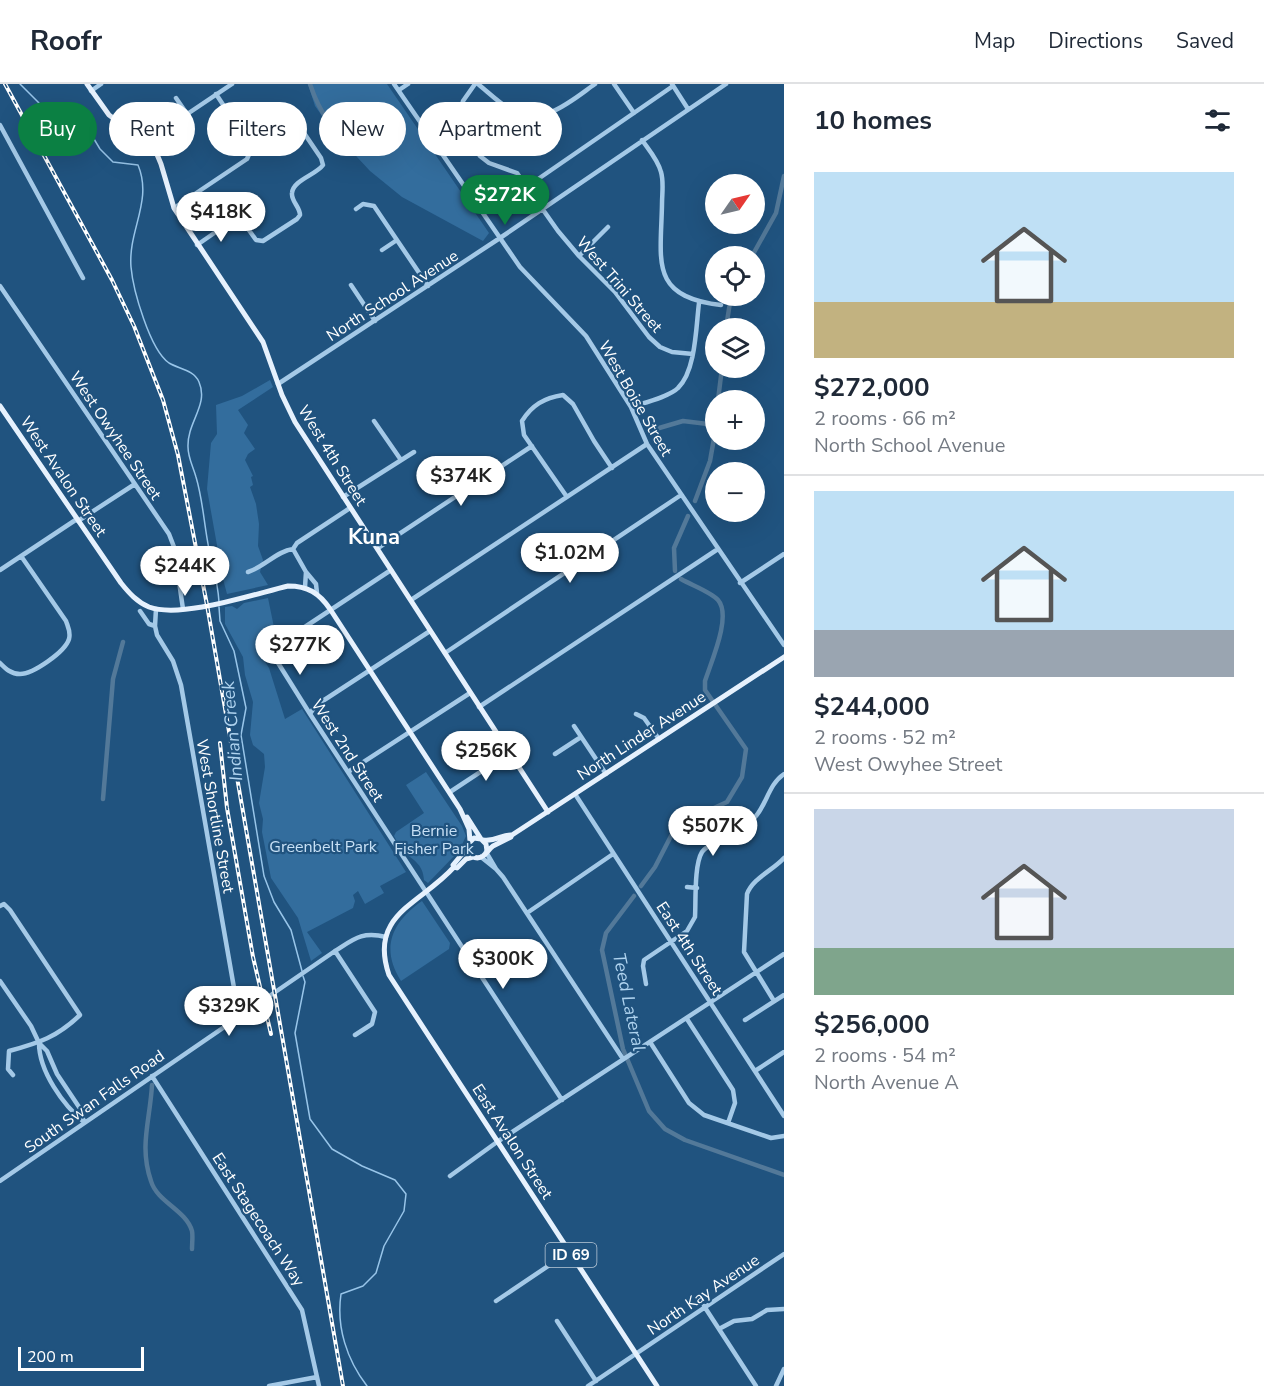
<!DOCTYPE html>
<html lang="en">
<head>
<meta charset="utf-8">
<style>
	body { margin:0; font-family:"Nunito Sans",sans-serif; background:#f6f6f7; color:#1f2937; height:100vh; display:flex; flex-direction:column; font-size:22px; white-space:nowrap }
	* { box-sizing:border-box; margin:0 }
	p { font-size:20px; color:#747a83 }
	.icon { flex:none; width:33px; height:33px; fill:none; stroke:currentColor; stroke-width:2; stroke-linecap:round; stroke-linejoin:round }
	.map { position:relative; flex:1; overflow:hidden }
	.panel { display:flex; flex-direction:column; background:#fff; width:480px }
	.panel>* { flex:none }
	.hud { position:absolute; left:18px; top:18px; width:570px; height:54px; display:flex; gap:12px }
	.needle { width:39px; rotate:56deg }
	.tools { position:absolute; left:705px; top:90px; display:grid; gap:12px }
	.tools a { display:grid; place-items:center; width:60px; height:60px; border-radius:50%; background:#fff; box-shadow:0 6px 24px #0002; font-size:30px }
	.scale { position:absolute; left:18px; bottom:15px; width:126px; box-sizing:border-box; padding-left:6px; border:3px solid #fff; border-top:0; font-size:16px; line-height:21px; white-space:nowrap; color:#fff; -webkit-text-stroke:4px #20537f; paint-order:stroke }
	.price { position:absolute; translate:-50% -51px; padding:0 14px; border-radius:21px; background:#fff; color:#222; font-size:20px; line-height:39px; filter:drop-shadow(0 2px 3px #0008) }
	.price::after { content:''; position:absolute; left:50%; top:36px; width:18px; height:14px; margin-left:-9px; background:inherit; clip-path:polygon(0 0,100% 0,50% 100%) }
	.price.current { background:#0b8043; color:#fff }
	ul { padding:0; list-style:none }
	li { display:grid; align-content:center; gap:12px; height:318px; padding:0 30px }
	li+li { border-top:2px solid #e0e1e3 }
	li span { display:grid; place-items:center; height:186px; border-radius:0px; color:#555 }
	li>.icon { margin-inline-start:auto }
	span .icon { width:108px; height:108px; fill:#fffc; stroke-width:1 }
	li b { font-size:26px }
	h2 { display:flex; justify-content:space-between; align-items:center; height:72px; padding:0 30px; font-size:26px }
	.tag { padding:0 21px; border-radius:27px; background:#fff; box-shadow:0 6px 24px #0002; font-size:21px; line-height:54px }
	.tag.current { background:#0b8043; color:#fff }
	header { display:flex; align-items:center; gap:36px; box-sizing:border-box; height:84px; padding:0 30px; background:#fff; border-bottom:2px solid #e0e1e3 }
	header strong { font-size:28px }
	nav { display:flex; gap:33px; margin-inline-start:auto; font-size:21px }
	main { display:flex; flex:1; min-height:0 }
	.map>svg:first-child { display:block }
</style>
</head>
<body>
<header>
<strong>Roofr</strong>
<nav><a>Map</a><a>Directions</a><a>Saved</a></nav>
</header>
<main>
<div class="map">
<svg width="784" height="1302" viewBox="0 0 784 1302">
	<rect width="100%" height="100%" fill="#20537f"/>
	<path fill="#336d9d" d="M 308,0 L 387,0 L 489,149 L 483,157 L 402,113 L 370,87 L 332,46 L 315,22 Z
		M 270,296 L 273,303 L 238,326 L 248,341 L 244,349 L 255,365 L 248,370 L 245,376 L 253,392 L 251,393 L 253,401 L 250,403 L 256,420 L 259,440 L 258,462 L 263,476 L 260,488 L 268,501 L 227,510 L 223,495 L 207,405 L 211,359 L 217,350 L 216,321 L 242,312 Z
		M 268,514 L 276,553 L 264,562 L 262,573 L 269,584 L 285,635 L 302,625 L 406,788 L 380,802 L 384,809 L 365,820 L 358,807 L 353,811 L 355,817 L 353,824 L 307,848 L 322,869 L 311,877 L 298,834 L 271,794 L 262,748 L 263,735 L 259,719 L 265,683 L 264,670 L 253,661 L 250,651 L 253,618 L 245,591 L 243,573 L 225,540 L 225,523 L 232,522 L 237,525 L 244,519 Z
		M 426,688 L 462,742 L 466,752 L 459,767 L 428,799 L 424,796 C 423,781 415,777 405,769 C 400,765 397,757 394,752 L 396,748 L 424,729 L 406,701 Z
		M 422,817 L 450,859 L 449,865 L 401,897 C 380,864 392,838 422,817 Z"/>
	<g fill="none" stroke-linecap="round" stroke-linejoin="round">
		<path stroke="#98c5e9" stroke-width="1.5" d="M 20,0 L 61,41 L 91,50 L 100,65 L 113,78 L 138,81 C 153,117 128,146 131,183 C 133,206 150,266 169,279 C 179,285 194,286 199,298 C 209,321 187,338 188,363 C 188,374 193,382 196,393 C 203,416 204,441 209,465 C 213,483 218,499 219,518
			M 219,523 L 220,537 L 234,567 L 246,624 L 241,651 L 264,792 L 274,818 L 291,846 L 302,887
			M 303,892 L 305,898 L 295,949 L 310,1035 L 332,1065 L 362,1082 L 395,1096 L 406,1110 L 404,1127 L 384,1162 L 376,1189 L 363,1202 L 341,1210 C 336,1243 347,1276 367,1302"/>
		<path stroke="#537999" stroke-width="4.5" d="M 310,0 C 321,33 333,45 358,68
			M 752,172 L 776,129 L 784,92
			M 726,244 L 731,212
			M 718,316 L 722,284
			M 649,347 L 683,337 L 716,341
			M 695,417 L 710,377 L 716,343
			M 675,487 L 674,464 L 688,432
			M 103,715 L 113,595 L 123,558
			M 641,802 L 655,783 L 671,752 L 688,736 L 727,718 L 742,693 L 746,665 L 705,606 L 705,597 C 711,578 732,532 718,516 C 711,508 691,501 681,495
			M 634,812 L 606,849 L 602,866 L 623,965 L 649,1027 L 665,1045 L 685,1056 L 784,1091
			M 152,1001 C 150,1037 139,1062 151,1097 C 157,1118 186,1126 192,1147 C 193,1152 192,1159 192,1165"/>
		<path stroke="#a4c9e7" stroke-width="4.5" d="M 394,0 L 520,183 L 586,252 L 631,323 L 647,360 L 784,561
			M 475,0 L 463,17 L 459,31 L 463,47 L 480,72 L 489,79 L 517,89 L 558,147 L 579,172 L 615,208 L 649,253 L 660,263 L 672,268 L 693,270
			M 478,0 C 489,9 499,19 511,26 C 542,44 571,17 595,0
			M 614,0 L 634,29
			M 672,0 L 688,25
			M 399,6 L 408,0
			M 91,7 L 101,0
			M 176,14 L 187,30
			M 0,41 L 83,194
			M 642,56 C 649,66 658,76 661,88 C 664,98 662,109 662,120 C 661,177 649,213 721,221
			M 147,59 L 162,47 L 232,0
			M 528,102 L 673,2
			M 174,124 L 247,75 L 250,68 L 249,60 L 216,10
			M 356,125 L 363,120 L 374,122 L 428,202
			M 197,161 L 220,145 L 239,138 L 246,142 L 256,156 L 263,157 L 297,135 L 300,131 C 300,123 291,117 292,109 C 293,96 316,91 323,81 L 321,74 L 287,24
			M 382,166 L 397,156
			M 579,172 L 608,143
			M 351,201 L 375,237
			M 0,202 L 169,450 L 174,463 L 183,525
			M 278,300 L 500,154 L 726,0
			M 631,323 C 643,319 669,313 678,304 C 696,287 696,242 699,219
			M 374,337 L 401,376
			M 343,413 L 414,368
			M 567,413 L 524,351 L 522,337 C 532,321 544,314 563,311 L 573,320 L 594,357 L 612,384
			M 78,437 L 135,400
			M 378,464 L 532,362
			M 293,465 L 306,488
			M 0,486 L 77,435
			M 391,486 L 270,566 L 310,630 L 562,1016
			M 248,488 C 264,483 277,467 293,465 L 297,459 L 350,424
			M 740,499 L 784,470
			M 305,503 L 306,488 L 316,500 L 317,509
			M 411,516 L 647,360
			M 156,525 L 155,542 L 157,551 L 173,577 L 181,601 L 237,921 L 243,929
			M 140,527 L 149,540 L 155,542
			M 445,569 L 681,411
			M 0,579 C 6,585 11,590 20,590 C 33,590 65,568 69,555 C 71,548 68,543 66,537 L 21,472
			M 479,623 L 718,465
			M 310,630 L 315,622 L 430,547
			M 636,630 L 644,634 L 659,655
			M 574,642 L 606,690
			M 555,670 L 581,653
			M 348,688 L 470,609
			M 450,708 L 509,669
			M 575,710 L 784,1032
			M 481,773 L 496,785 L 486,768
			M 496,785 L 503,793 L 623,975
			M 687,803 L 697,804
			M 0,822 L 4,820 L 10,826 L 80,931 C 57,953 39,959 9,967 L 8,985 L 13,991
			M 527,829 L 613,770
			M 335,867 L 375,928 L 372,940 L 355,951
			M 0,897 L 31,942 L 39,959 L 47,967 L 57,990 L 81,1026 L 84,1039
			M 646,900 L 643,882 L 644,876 L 687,847 L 695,833 C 696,817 694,781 702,768 C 706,762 715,759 721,756 C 734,750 747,744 756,732 C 767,719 769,700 784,690
			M 774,917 L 744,868 L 747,810 C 753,794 772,787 784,774
			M 687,935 L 733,1006 L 735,1019 L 728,1039
			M 745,936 L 784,911
			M 650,958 L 689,1019 L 704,1031 L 771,1054 L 784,1052
			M 39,959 C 39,987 63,1021 84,1038
			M 755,987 L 784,968
			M 152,992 L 302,1226 L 319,1302
			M 450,1092 L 497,1058 L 784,870
			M 0,1097 L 335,867 C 354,855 362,847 386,853
			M 496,1217 L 569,1168
			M 704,1222 L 756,1302
			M 557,1237 L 596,1297
			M 719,1245 L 734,1237 L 752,1235 L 767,1226 L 784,1225
			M 269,1302 L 317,1293
			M 588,1302 L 784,1170
			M 776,1302 L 784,1285"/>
		<path stroke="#e6f1fd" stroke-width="5" d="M 87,0 L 109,31 L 147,59 L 156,68 L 161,80 L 174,124 L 263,258 L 282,311 L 295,338 L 548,728
			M 0,322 L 121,499 C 129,509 137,518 149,523 C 181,535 254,510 288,502 C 308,502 319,509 330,525 L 460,725 L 469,745 L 470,757
			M 465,734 L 467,733 L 481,755
			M 483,756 C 496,758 502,750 512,751
			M 468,763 L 453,781 L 454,783 C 421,820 368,830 389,891 L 657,1302
			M 487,767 L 486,760 L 481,755 L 474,754 L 468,760 C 467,768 474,778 483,772 C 487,769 489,765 493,762 C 499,759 505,756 511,753 L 512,751 L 784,573
			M 454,783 L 457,784 L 466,775 L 473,773"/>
		<g stroke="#fff" stroke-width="4">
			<path id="rail" d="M 5,0 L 112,196 L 134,242 L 163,316 L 178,371 L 207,521 L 343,1302
				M 220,659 L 227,724 L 253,873 L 271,950"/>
		</g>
		<use href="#rail" stroke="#20537f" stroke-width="1.5" stroke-dasharray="4.5" stroke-linecap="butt"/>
	</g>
	<g text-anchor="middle" stroke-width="4.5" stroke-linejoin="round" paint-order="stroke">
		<rect fill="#20537f" stroke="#bccbd9" stroke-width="1.5" x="545.5" y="1159" width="51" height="24" rx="4.5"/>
		<g font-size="15" font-weight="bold" fill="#fff">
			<text x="571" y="1176">ID 69</text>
		</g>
		<g font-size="16" fill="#fff" stroke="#20537f">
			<text transform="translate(620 200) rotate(49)" y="6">West Trini Street</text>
			<text transform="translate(392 211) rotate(-33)" y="6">North School Avenue</text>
			<text transform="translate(636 314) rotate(60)" y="6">West Boise Street</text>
			<text transform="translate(116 351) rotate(56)" y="6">West Owyhee Street</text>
			<text transform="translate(333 371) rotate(58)" y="6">West 4th Street</text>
			<text transform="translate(64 392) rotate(56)" y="6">West Avalon Street</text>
			<text transform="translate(641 651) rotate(-33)" y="6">North Linder Avenue</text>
			<text transform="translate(348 666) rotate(57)" y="6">West 2nd Street</text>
			<text transform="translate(216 732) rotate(80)" y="6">West Shortline Street</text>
			<text transform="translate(690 864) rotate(57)" y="6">East 4th Street</text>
			<text transform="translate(94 1017) rotate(-35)" y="6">South Swan Falls Road</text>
			<text transform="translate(513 1057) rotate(57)" y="6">East Avalon Street</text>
			<text transform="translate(259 1135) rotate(57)" y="6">East Stagecoach Way</text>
			<text transform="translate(703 1210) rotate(-34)" y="6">North Kay Avenue</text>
		</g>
		<g font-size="16" fill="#c8e1f6" stroke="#20537f">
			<text x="434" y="752">Bernie<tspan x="434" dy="18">Fisher Park</tspan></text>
			<text x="323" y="768">Greenbelt Park</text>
		</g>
		<g font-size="18" font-style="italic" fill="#afd3ef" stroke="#20537f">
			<text transform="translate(232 647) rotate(-95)" y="6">Indian Creek</text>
			<text transform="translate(629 918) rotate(78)" y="6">Teed Lateral</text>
		</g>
		<g font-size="22" font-weight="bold" fill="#fff" stroke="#20537f">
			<text x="374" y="460">Kuna</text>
		</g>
	</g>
</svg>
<div class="tools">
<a><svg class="needle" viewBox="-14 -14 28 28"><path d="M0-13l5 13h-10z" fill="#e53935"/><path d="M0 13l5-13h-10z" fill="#747a83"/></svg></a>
<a><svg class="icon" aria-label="locate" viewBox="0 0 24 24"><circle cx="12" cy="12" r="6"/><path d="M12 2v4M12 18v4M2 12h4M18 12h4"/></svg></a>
<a><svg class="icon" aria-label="layers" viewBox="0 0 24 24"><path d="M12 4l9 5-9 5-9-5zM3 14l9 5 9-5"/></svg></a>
<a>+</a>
<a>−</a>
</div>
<div class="scale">200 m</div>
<b class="price current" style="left:505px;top:142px">$272K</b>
<b class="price" style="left:221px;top:159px">$418K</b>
<b class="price" style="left:461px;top:423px">$374K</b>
<b class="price" style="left:570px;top:500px">$1.02M</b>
<b class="price" style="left:185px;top:513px">$244K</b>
<b class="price" style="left:300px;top:592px">$277K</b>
<b class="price" style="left:486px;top:698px">$256K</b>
<b class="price" style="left:713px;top:773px">$507K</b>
<b class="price" style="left:503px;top:906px">$300K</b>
<b class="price" style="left:229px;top:953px">$329K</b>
<div class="hud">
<a class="tag current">Buy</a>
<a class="tag">Rent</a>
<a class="tag">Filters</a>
<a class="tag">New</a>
<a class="tag">Apartment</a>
</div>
</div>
<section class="panel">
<h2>10 homes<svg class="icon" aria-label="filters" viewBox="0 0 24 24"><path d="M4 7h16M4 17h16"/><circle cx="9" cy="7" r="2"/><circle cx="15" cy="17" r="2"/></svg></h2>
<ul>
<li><span style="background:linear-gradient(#bfe0f5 70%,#c2b280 0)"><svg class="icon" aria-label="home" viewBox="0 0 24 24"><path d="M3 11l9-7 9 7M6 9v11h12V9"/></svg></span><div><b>$272,000</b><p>2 rooms · 66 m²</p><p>North School Avenue</p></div></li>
<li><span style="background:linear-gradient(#bfe0f5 75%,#9aa5b1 0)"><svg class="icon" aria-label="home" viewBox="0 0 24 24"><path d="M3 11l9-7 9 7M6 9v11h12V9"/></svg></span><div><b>$244,000</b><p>2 rooms · 52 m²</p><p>West Owyhee Street</p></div></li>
<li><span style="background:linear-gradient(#c9d6e8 75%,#7fa58c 0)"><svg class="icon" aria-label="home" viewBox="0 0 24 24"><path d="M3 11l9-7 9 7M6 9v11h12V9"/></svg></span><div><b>$256,000</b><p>2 rooms · 54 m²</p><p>North Avenue A</p></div></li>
</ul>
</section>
</main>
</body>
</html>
